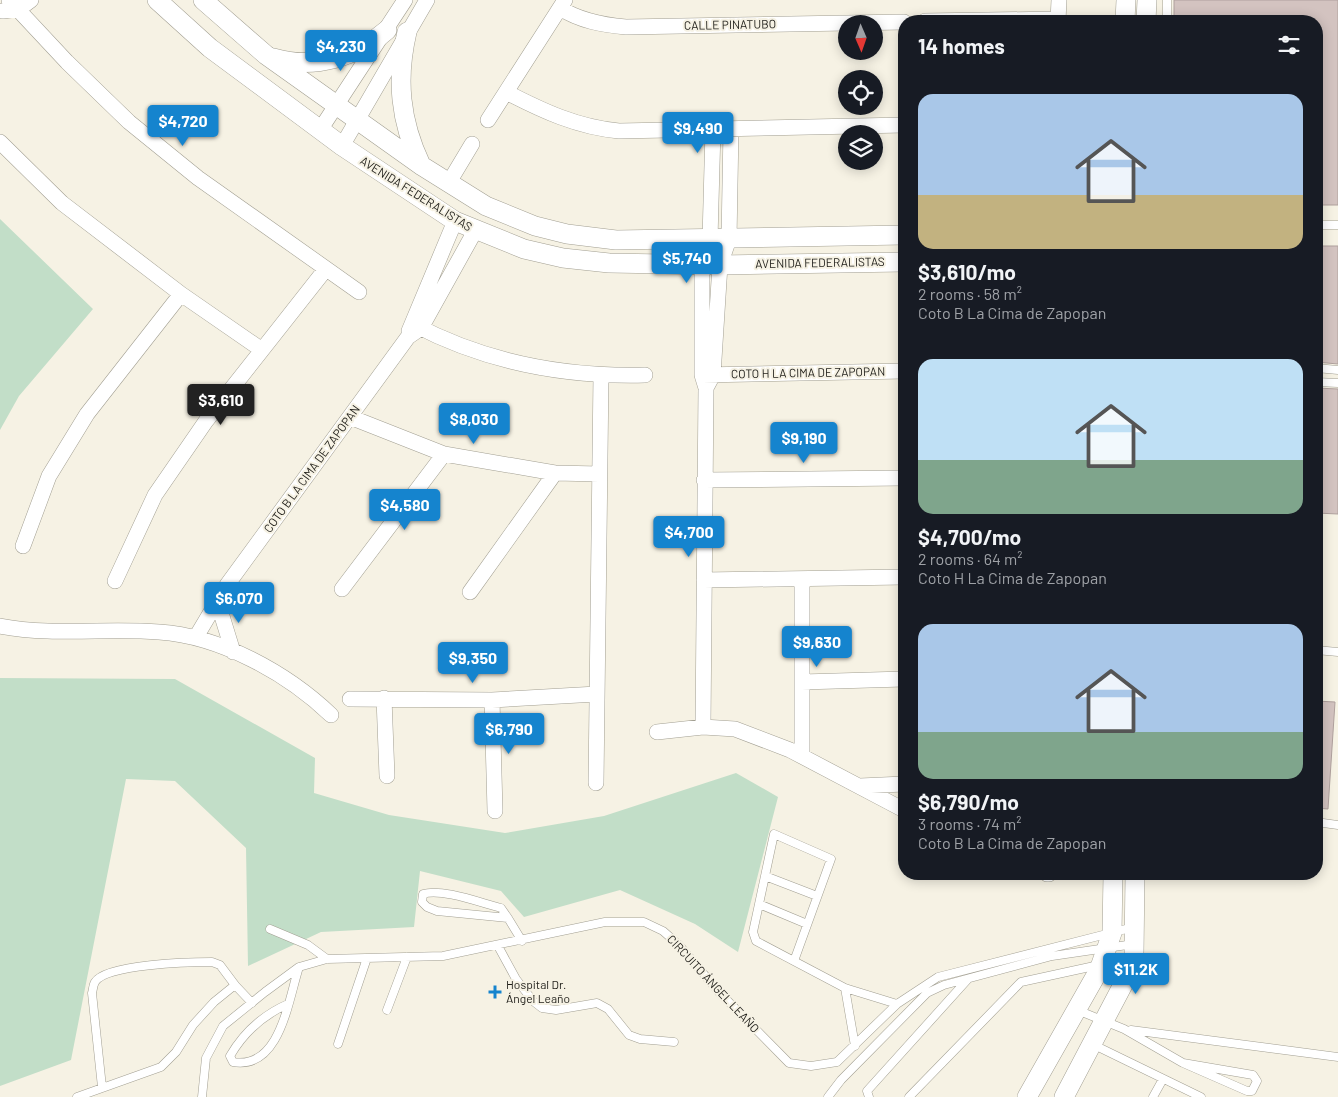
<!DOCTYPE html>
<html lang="en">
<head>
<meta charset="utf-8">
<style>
	body { margin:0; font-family:Barlow,sans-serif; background:#242831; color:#f1f3f6; height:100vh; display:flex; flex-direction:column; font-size:19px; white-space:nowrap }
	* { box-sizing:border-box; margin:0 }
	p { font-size:16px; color:#9ea1a6 }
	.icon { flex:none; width:28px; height:28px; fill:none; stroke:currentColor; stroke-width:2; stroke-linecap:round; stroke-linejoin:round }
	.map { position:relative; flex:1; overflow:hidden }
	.panel { position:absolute; left:898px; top:15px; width:425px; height:865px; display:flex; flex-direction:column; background:#171b24; border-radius:20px; box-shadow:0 2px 12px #0003 }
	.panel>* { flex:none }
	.needle { width:32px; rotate:178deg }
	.fabs { position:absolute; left:838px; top:15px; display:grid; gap:10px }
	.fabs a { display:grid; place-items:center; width:45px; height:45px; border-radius:50%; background:#171b24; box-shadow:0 2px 12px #0003; font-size:25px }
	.price { position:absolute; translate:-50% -42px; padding:0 11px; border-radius:5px; background:#1584ce; color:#fff; font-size:16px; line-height:32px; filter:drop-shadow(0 1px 2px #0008) }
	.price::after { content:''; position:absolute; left:50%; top:30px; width:15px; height:11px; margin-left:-8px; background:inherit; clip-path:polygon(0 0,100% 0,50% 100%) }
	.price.current { background:#222; color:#fff }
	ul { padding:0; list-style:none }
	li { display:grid; align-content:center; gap:10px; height:265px; padding:0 20px }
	li span { display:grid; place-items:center; height:155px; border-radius:15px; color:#555 }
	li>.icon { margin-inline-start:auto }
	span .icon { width:90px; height:90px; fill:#fffc; stroke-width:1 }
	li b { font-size:21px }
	h2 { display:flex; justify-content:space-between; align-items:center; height:60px; padding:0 20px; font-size:21px }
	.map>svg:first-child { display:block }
</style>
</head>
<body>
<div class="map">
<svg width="1338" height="1097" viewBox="0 0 1338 1097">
	<rect width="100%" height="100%" fill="#f6f2e4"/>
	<path fill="#c2dec8" d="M 0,219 L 93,309 L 19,396 L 0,430 Z
		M 0,678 L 175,679 L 315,758 L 314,793 L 389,815 L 505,833 L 604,816 L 736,773 L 778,797 L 738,952 L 695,924 L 620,890 L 524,917 L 501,891 L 420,871 L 414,927 L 321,932 L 248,966 L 246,848 L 175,781 L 126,779 L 71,1060 L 0,1086 Z"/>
	<path fill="#d3c3c0" stroke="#afa09d" d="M 1174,0 L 1338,0 L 1338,205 L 1316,205 L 1316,21 L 1174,21 Z
		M 1316,246 L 1338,246 L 1338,364 L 1316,362 Z
		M 1316,388 L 1338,389 L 1338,514 L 1316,513 Z
		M 1316,701 L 1335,702 L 1328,809 L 1316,808 Z"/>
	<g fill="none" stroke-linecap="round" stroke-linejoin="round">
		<g stroke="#a29f92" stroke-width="9">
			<path id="service" d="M 1167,21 L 1167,0
				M 1316,225 L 1338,225
				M 1316,368 L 1338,370
				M 1316,382 L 1338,383
				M 1316,650 L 1338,652
				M 1316,822 L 1338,825
				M 765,876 L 817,896
				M 759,904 L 807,924
				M 508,918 L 501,908 C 481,903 442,888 423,894 L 422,902 L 427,907 L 437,911 L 508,918 L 522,941
				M 270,929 L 308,945 L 327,959
				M 498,946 L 516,979 L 533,1001 L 542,1008 L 556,1010 L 597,1003 L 608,1009 L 629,1035 L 640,1039 L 674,1042
				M 794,961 L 831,859 L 774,834 L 753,932 L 756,941 L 845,988 L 897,1004
				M 845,988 L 855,1046
				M 288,1004 C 263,1015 244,1032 230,1056 L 233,1062 C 280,1070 288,1001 299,967
				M 387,1010 L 407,957
				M 1077,1010 L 1124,1029 L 1183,1063 L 1247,1091 L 1252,1091 L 1257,1081 L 1253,1075 L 1183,1063
				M 1131,1030 L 1338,1057
				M 338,1044 L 367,958
				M 1092,1044 L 1201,1097
				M 102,1087 L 92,993 C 93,990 93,985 95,982 C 106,964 191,962 212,962 L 220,965 L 235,985
				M 77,1097 L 161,1067 L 176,1052 L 193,1025 L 214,1002 L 235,985 L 252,1003
				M 202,1097 L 206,1058 L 223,1026 L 265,992 L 299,967 L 327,959 L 443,956 L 605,922 L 644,922 L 663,931 L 679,945 L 719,992 L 789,1063 L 811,1066 L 837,1062 L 897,1004 L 938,977 L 1134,927
				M 828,1097 L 841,1080 L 927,993 L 944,985 L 1052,956 L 1134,944
				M 869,1097 L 867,1091 L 968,979
				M 909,1097 L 1021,982 L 1099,965
				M 1153,1097 L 1163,1079"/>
		</g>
		<g stroke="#a29f92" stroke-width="16">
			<path id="minor" d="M 9,0 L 67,62 L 129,122 L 198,178 L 359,292
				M 560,8 C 580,21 603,25 626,27 L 904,22
				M 3,11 L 19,9 L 31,0
				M 925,21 L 1058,19
				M 1058,21 L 1059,0
				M 506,92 C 543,111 577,127 619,131 L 904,125
				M 488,120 L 565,0
				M 320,130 L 405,0
				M 0,142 L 62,203 L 181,294 L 262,350
				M 342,146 L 427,0
				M 448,184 L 472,144
				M 413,324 C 485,362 564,377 645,375
				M 409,331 L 455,221
				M 703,375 L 904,371
				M 706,388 L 713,375 L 720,265 L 729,239 L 731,129
				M 350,417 L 444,454 L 555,473 L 599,474
				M 704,480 L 904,478
				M 23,546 L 49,476 L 87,414 L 181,294
				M 704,580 L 904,577
				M 115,581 L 155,495 L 206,421 L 325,270
				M 342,589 L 444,454
				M 470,592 L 555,473
				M 218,603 L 233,652
				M 0,626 C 53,636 106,628 159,632 C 220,636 287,673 331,715
				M 196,637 L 227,585 L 408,337 L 421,328 L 475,231
				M 802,682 L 904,679
				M 384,698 L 387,776
				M 350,699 L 492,700 L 597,694
				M 492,700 L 495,811
				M 703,727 L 706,388 L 702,375 L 702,264 L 710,239 L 713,129
				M 657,732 L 703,727 L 735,729 L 790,750 L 904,810
				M 802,756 L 802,580
				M 596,783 L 601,375
				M 860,786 L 904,784
				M 1047,874 L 1049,874"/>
		</g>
		<g stroke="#a29f92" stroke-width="20">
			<path id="tertiary" d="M 157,0 L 210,48 L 342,146 L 455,221 L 524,249 L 563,258 L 609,263 L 720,265 L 904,262
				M 203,0 L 266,55 L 422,166 L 486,206 L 535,226 L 567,234 L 616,240 L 904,235
				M 1125,21 L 1126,0
				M 1146,21 L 1147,0
				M 407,32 C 396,79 400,121 421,165
				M 274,58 C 315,70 356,57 387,30
				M 1027,1097 L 1099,970 L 1112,933 L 1113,874
				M 1064,1097 L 1127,977 L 1134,955 L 1135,874"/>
		</g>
		<use href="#service" stroke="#fff" stroke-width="8"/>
		<use href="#minor" stroke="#fff" stroke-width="15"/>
		<use href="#tertiary" stroke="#fff" stroke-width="19"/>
	</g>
	<path fill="#1584ce" stroke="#f6f2e4" stroke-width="2" d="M492.5 984.5h5v5h5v5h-5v5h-5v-5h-5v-5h5z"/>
	<g text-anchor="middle" stroke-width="4" stroke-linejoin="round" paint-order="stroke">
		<g font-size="12" fill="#1e1d18" stroke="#f6f2e4">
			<text transform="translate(730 25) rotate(-1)" y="4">CALLE PINATUBO</text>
			<text transform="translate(416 194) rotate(32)" y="4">AVENIDA FEDERALISTAS</text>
			<text transform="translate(820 263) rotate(-1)" y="4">AVENIDA FEDERALISTAS</text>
			<text transform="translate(808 373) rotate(-1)" y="4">COTO H LA CIMA DE ZAPOPAN</text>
			<text transform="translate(312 469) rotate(-54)" y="4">COTO B LA CIMA DE ZAPOPAN</text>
			<text transform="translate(713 984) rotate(47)" y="4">CIRCUITO ÁNGEL LEAÑO</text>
		</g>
		<g font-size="12" fill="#1e1d18" stroke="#f6f2e4" text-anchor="start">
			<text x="506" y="989">Hospital Dr.<tspan x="506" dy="14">Ángel Leaño</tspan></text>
		</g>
	</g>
</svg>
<div class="fabs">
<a><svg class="needle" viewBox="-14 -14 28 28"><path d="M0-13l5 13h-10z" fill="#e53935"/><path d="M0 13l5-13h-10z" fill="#9ea1a6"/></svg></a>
<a><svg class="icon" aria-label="locate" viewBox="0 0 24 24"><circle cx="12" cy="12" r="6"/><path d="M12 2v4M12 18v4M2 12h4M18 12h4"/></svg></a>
<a><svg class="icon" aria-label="layers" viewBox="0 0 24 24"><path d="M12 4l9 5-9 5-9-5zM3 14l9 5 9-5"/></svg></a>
</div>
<b class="price" style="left:341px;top:72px">$4,230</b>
<b class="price" style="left:183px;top:147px">$4,720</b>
<b class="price" style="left:698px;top:154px">$9,490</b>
<b class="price" style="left:687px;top:284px">$5,740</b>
<b class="price current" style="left:221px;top:426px">$3,610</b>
<b class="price" style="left:474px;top:445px">$8,030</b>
<b class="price" style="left:804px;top:464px">$9,190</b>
<b class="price" style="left:405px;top:531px">$4,580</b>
<b class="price" style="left:689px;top:558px">$4,700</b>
<b class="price" style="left:239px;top:624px">$6,070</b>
<b class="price" style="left:817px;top:668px">$9,630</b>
<b class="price" style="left:473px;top:684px">$9,350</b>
<b class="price" style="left:509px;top:755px">$6,790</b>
<b class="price" style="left:1136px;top:995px">$11.2K</b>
<section class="panel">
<h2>14 homes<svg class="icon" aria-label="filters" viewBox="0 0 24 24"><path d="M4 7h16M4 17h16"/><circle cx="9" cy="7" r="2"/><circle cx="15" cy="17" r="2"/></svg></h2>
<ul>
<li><span style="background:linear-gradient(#a9c7e8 65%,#c2b280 0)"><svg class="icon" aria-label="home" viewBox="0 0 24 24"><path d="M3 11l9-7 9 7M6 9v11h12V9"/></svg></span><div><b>$3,610/mo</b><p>2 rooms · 58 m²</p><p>Coto B La Cima de Zapopan</p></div></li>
<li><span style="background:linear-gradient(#bfe0f5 65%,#7fa58c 0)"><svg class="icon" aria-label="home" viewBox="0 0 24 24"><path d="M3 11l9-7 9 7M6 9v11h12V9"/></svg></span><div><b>$4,700/mo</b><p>2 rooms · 64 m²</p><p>Coto H La Cima de Zapopan</p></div></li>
<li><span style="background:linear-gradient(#a9c7e8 70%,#7fa58c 0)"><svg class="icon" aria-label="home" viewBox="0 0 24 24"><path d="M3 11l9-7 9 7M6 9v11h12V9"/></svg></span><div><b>$6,790/mo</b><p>3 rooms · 74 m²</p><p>Coto B La Cima de Zapopan</p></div></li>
</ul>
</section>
</div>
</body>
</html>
